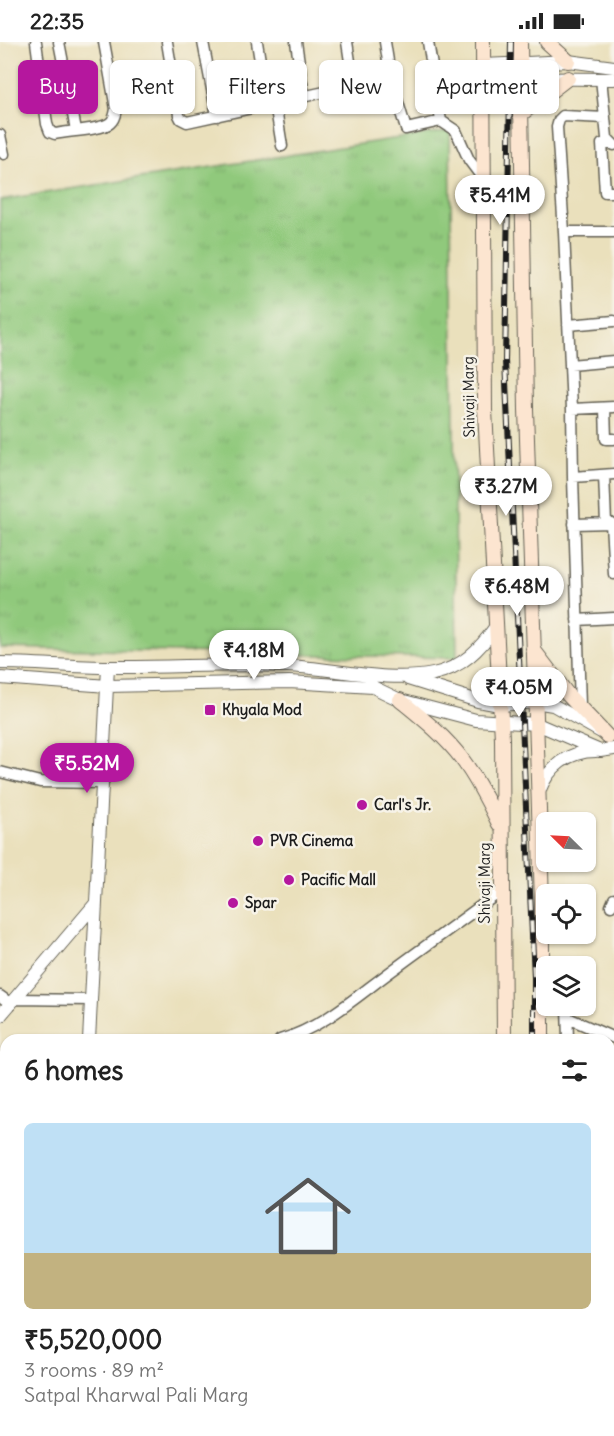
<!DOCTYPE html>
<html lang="en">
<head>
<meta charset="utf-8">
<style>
	body { margin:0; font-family:Delius,sans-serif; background:#f6f6f6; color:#222; height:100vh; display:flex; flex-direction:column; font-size:22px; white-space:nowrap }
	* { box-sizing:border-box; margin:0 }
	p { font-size:20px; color:#767676 }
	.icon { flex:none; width:33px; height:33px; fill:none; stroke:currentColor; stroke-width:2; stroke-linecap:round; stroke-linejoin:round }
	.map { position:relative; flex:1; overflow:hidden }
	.sheet { position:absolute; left:0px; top:992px; width:615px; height:404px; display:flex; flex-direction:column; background:#fff; border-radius:18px 18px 0 0; box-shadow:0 2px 4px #0004 }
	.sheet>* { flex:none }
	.top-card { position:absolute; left:18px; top:18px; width:579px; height:54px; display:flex; gap:12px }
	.needle { width:39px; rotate:294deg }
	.fabs { position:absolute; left:536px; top:770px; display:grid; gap:12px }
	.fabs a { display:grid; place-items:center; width:60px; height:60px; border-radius:9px; background:#fff; box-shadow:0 2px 4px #0004; font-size:30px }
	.price { position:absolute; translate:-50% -51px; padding:0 14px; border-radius:21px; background:#fff; color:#222; font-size:20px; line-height:39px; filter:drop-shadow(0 2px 3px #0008) }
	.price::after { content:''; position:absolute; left:50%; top:36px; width:18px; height:14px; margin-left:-9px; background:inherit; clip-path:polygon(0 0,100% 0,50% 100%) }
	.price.selected { background:#b5179e; color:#fff }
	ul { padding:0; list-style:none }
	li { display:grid; align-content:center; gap:12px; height:318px; padding:0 24px }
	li+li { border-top:2px solid #e0e0e0 }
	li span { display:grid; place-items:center; height:186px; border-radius:9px; color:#555 }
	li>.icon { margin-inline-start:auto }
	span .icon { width:108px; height:108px; fill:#fffc; stroke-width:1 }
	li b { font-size:26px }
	h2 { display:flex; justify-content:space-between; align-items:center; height:72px; padding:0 24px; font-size:26px }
	.tag { padding:0 21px; border-radius:9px; background:#fff; box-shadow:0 2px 4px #0004; font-size:21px; line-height:54px }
	.tag.selected { background:#b5179e; color:#fff }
	.status { display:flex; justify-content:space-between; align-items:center; height:42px; padding:0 30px; background:#fff; direction:ltr }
	.status svg { height:16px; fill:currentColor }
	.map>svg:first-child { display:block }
</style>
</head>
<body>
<div class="status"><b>22:35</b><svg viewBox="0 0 49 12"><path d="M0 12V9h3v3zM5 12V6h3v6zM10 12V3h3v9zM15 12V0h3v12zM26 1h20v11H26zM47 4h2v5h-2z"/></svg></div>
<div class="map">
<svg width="614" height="1394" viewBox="0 0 614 1394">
	<defs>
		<pattern id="grass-tufts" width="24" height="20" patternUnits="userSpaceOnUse" patternTransform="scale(1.5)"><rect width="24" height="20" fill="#90c97c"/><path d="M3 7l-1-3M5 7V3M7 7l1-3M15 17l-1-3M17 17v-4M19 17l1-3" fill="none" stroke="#7cac6b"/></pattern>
	</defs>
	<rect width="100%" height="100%" fill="#f7f3e8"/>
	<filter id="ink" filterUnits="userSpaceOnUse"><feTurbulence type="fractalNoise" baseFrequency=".0167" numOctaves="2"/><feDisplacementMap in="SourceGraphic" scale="12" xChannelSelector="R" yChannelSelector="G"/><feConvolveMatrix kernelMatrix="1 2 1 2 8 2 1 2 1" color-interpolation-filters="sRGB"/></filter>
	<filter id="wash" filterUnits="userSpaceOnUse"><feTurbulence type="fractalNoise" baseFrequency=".008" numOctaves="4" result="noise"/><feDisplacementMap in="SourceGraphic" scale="24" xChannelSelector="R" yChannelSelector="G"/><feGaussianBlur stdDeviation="1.35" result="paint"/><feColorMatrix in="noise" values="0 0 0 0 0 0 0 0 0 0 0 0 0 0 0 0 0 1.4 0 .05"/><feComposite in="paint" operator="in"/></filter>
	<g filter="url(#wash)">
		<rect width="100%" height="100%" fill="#eae0bc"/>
		<path fill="url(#grass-tufts)" stroke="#56724c" stroke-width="1.5" d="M 450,88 L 457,616 L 0,606 L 0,158 Z
			M 289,1389 L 348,1389 L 348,1394 L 289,1394 Z"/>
	</g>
	<g filter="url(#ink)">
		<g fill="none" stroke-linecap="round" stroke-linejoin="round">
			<g stroke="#646154" stroke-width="13">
				<path id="minor" d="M 36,0 L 47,82 L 50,90 L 55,92 C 68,89 101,88 110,81 C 115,77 115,72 116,67 L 104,0
					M 59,0 L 76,88
					M 167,0 L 179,73 L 181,77 L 187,80 L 348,45 L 353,39 L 347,0
					M 203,0 L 217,74
					M 257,0 L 267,63
					M 296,0 L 304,54
					M 385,0 L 391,38
					M 353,39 L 391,38 L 406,87 L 441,79 L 428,0
					M 275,61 L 282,104
					M 605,76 L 607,96 L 614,103
					M 441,79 L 456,89 L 469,118 L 484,138
					M 0,93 L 4,112
					M 611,102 L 602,102 L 605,150 L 614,150
					M 564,190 L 614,190
					M 568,283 L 614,279
					M 570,323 L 614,319
					M 614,365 L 572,367 L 573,435 L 614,432
					M 605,366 L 606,397 L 614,397
					M 572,367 L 564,190 L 557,85 L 559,78 L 563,74 L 605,76 L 601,36
					M 604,433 L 606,481
					M 573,435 L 580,665
					M 611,481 L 614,532
					M 574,482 L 610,481
					M 577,578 L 614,576
					M 0,730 L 40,740 L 103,741
					M 611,864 L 614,857
					M 0,954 L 11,962
					M 15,957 L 91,958
					M 567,963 L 568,998
					M 568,976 L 614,996
					M 280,998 C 325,985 359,952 397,925 C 432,899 467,875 502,848
					M 609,1044 L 614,1046
					M 0,1110 L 6,1110
					M 609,1122 L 614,1124
					M 0,1169 L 6,1169
					M 0,1216 L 6,1216
					M 0,1275 L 6,1275
					M 0,1326 L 6,1326
					M 0,1372 L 6,1372
					M 115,1389 L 115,1394
					M 137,1394 L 137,1389
					M 190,1394 L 190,1389
					M 235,1394 L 235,1389
					M 276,1394 L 276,1389
					M 358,1394 L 358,1389
					M 403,1394 L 403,1389
					M 443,1394 L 443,1389
					M 487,1394 L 487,1389"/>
			</g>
			<g stroke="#646154" stroke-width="14">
				<path id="tertiary" d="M 483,23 L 568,19 L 614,25
					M 484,36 L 614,37
					M 0,621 C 36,621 73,625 109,625 C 169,626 228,621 287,624 C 333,626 389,641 433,632 C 462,626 480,607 496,584
					M 0,636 L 108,644 L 289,640 L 373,645 L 400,658 L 476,678 L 537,682 L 600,709 L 614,707
					M 408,637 L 478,659 L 500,663 L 535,660 L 553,663 L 601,690
					M 539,750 C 548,725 568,709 596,709
					M 0,974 L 96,861
					M 89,998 L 108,625
					M 86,1394 L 86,1389"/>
			</g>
			<g stroke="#646154" stroke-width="16">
				<path id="secondary" d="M 483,0 L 485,368 L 502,697 L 504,998
					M 520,0 L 526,367 L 542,860 L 542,998
					M 547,0 L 568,19
					M 520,73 L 568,36
					M 533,607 L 568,653 L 608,695
					M 400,658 C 422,676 445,694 462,717 C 477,737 488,759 499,782
					M 542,1389 L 542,1394
					M 510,1394 L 510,1389"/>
			</g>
			<use href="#minor" stroke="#fff" stroke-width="10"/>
			<use href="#tertiary" stroke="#fff" stroke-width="12"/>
			<use href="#secondary" stroke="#fce5d0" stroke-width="14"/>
			<g stroke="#1c1c1c" stroke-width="6">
				<path id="rail" d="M 511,0 L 505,319 L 534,935 L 534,998
					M 524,1394 L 524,1389"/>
			</g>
			<use href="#rail" stroke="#f7f3e8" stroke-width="4" stroke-dasharray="11" stroke-linecap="butt"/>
		</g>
	</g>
	<g fill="#b5179e" stroke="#f7f3e8" stroke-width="2">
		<rect x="204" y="662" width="12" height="12" rx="3"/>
		<circle cx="362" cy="763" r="6"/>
		<circle cx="258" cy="799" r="6"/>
		<circle cx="289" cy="838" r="6"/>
		<circle cx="233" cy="861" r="6"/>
	</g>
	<g text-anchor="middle" stroke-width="5" stroke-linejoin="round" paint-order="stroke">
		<g font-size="15" fill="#1c1c1c" stroke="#f7f3e8">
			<text transform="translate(469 355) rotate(-91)" y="5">Shivaji Marg</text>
			<text transform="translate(485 841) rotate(-90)" y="5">Shivaji Marg</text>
		</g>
		<g font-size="15" font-weight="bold" fill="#1c1c1c" stroke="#f7f3e8" text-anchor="start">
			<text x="222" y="673">Khyala Mod</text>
			<text x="374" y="768">Carl's Jr.</text>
			<text x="270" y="804">PVR Cinema</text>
			<text x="301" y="843">Pacific Mall</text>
			<text x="245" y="866">Spar</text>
		</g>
	</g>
</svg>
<div class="fabs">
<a><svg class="needle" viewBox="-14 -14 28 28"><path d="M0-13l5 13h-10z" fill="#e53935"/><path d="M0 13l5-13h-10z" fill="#767676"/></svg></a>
<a><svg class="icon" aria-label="locate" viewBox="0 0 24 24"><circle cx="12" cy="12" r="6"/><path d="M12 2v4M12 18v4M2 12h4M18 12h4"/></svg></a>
<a><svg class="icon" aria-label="layers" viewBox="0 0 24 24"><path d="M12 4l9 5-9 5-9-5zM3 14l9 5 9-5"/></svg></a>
</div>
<b class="price" style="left:500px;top:184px">₹5.41M</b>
<b class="price" style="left:506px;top:475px">₹3.27M</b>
<b class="price" style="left:517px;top:575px">₹6.48M</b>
<b class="price" style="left:254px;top:639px">₹4.18M</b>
<b class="price" style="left:519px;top:676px">₹4.05M</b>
<b class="price selected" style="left:87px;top:752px">₹5.52M</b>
<div class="top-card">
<a class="tag selected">Buy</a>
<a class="tag">Rent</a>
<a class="tag">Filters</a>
<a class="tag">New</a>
<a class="tag">Apartment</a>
</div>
<section class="sheet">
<h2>6 homes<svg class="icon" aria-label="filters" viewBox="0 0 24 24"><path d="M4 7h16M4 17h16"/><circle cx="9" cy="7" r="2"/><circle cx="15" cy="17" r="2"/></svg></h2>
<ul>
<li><span style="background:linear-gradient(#bfe0f5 70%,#c2b280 0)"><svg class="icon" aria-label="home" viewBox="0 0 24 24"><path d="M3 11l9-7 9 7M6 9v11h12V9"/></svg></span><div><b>₹5,520,000</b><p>3 rooms · 89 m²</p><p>Satpal Kharwal Pali Marg</p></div></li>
</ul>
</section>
</div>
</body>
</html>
